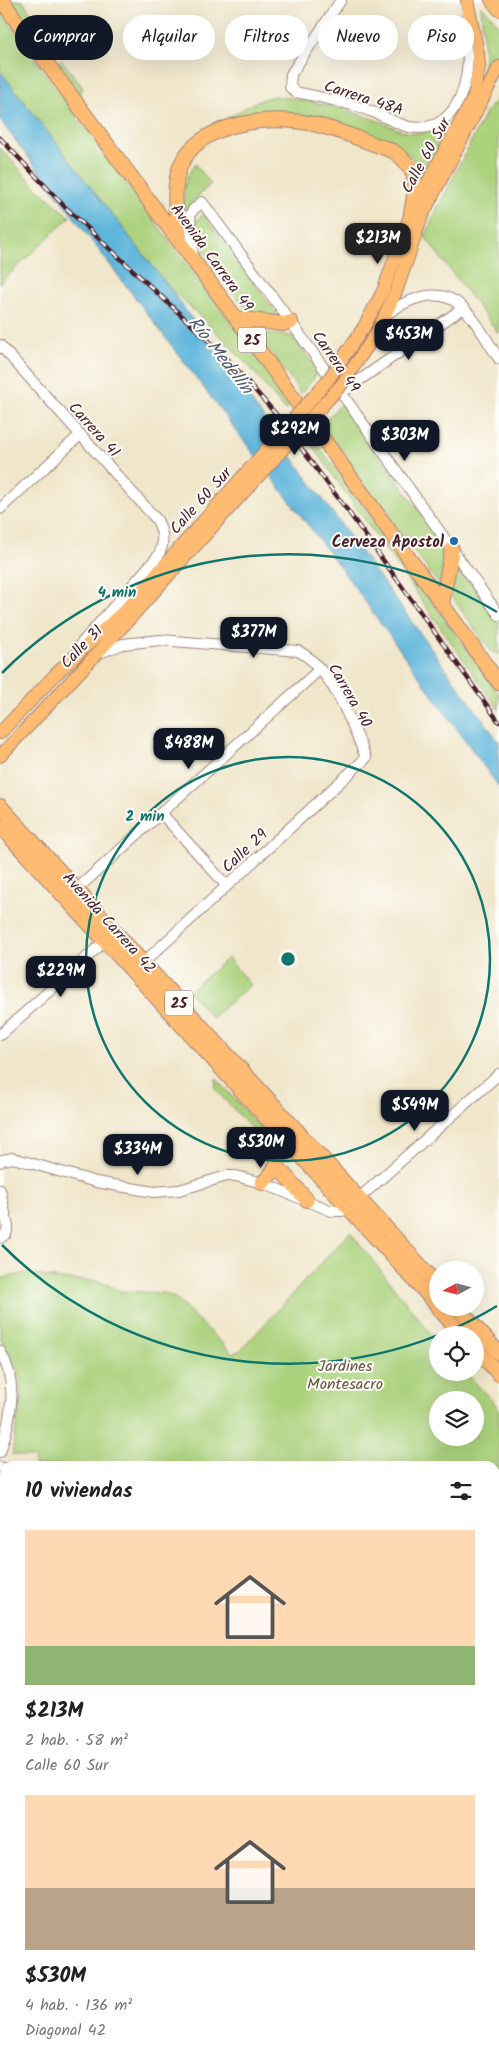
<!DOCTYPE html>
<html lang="es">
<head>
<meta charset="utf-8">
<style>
	body { margin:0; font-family:Kalam,sans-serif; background:#f6f6f6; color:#222; height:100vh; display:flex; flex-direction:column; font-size:19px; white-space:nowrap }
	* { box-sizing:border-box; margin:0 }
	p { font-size:16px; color:#767676 }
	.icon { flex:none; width:28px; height:28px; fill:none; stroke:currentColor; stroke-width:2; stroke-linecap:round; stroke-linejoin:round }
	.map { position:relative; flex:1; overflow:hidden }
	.panel { position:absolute; left:0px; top:1461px; width:500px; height:601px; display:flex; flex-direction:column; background:#fff; border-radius:15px 15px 0 0; box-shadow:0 5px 20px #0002 }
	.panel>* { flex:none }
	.banner { position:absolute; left:15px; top:15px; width:470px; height:45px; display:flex; gap:10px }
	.needle { width:32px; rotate:263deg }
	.tools { position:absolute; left:429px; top:1261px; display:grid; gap:10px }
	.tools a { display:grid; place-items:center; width:55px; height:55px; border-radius:50%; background:#fff; box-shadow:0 5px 20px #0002; font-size:25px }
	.price { position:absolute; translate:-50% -42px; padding:0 11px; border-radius:10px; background:#111827; color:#fff; font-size:16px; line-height:32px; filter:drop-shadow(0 1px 2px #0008) }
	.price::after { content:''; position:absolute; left:50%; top:30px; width:15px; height:11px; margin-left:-8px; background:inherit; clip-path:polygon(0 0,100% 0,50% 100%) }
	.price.current { background:#222; color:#fff }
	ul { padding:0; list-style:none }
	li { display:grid; align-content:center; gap:10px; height:265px; padding:0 25px }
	li span { display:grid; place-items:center; height:155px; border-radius:0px; color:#555 }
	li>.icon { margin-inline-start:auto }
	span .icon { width:90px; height:90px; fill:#fffc; stroke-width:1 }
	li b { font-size:21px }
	h2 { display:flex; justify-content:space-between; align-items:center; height:60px; padding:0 25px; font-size:21px }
	.pill { padding:0 18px; border-radius:22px; background:#fff; box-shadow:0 5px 20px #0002; font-size:18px; line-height:45px }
	.pill.current { background:#111827; color:#fff }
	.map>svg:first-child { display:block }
</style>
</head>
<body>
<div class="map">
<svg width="499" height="2062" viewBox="0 0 499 2062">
	<rect width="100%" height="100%" fill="#fdfcf7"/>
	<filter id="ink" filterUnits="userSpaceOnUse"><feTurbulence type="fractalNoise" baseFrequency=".02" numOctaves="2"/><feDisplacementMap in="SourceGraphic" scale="10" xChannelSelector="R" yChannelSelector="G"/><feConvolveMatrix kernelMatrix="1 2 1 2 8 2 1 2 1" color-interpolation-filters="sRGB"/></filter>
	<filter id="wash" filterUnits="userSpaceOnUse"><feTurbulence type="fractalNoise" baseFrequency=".0096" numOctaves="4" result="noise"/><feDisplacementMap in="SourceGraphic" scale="20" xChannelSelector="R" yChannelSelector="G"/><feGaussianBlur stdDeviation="1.12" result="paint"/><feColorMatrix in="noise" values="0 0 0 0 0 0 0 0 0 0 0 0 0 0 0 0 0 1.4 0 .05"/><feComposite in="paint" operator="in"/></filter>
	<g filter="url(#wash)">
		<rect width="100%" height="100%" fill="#f0e6ca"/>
		<path fill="#abd27d" stroke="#7a7854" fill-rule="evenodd" d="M 11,0 L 23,1 L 51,42 L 45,46 Z
			M 481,5 L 499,25 L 499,50 L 478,96 L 484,54 Z
			M 0,9 L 69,107 L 292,404 L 285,410 L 249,366 L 207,323 L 168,286 L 0,71 Z
			M 61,59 L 83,88 L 79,95 L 56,63 Z
			M 274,96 C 309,100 343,108 376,120 C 390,125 402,133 416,133 C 426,133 434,129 442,125 L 446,129 L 436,145 L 436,158 L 420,184 L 417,167 L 410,155 L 396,147 L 346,127 L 242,119 L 217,124 L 257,101 Z
			M 499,96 L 499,334 L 425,237 L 436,211 L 486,112 Z
			M 0,148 L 34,185 L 70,217 L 0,283 Z
			M 195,164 L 211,184 L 190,204 L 186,219 C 183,195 180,185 195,164 Z
			M 203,214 L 279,317 L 250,315 L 199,243 L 194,223 Z
			M 257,332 L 292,336 L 319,371 L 301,394 Z
			M 341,404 L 445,546 L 440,586 L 321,425 Z
			M 313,438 L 499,694 L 499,710 L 309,441 Z
			M 454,560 L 499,622 L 499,655 L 491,651 L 449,593 Z
			M 228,958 L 250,985 L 212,1018 L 189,991 Z
			M 216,1078 L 268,1137 L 270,1148 L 215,1089 Z
			M 350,1232 L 437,1342 L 438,1372 L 466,1373 L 499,1408 L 499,1838 L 495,1838 L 495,1466 L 34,1466 L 35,1458 L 12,1454 L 20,1402 L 20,1379 L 15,1365 L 0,1337 L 0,1279 L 27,1273 L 59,1279 L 99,1281 L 120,1291 L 164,1293 L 175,1298 L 232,1353 L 241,1350 ZM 438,1400 L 475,1400 L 475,1438 L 438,1438 Z"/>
		<path fill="#5eb6db" stroke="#546a83" d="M 0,71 L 168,286 L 499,742 L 499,787 L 340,567 L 0,120 Z"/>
	</g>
	<g filter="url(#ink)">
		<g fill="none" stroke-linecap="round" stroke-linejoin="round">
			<g stroke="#9d827a" stroke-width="12">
				<path id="minor" d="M 341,0 L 291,74 L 290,87 L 295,92 C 320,97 346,102 370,111 C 383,115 396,124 409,127 C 446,133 463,103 467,70 C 469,53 467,34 467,16
					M 193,259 L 190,215 L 193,210 L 202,202 L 291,322 L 499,615
					M 388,313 C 408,299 439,286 460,305 C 475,317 488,343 499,359
					M 0,345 L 157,520 C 163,532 165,544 158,556 L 80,645
					M 341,393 L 463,308
					M 0,509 L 80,435
					M 99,653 L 123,644 L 161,640 L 298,651 C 331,667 353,725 366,758 L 143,963
					M 161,813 L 227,886
					M 76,890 L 320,669
					M 0,1035 L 105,941
					M 0,1162 L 2,1160 L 13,1158 L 96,1182 L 154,1192 L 179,1190 L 227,1176 L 236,1176 L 262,1183 L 332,1211 L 342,1211 L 348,1208 L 499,1074
					M 0,1190 L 8,1227 L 6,1234 L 0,1238
					M 0,1351 C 19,1383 11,1419 0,1452
					M 0,1467 L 5,1469
					M 0,1634 L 5,1633
					M 0,1663 L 5,1678
					M 0,1728 L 5,1728
					M 0,1885 L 5,1888
					M 495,1957 L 499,1958
					M 155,2058 L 155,2062
					M 306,2058 L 306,2062
					M 15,2062 L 15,2058
					M 57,2062 L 57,2058
					M 344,2062 L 344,2058"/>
			</g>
			<g stroke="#9d827a" stroke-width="14">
				<path id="major" d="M 491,0 L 499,10
					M 364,327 L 383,291 L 411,213 L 474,97 L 479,66 L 478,53 L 467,0
					M 377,332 L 396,292 L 422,216 L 499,67
					M 0,733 L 57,673 L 126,609 L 177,551
					M 0,756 L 123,626 L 184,558"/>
			</g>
			<g stroke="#9d827a" stroke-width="16">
				<path id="highway" d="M 2,0 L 23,31 L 236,318 L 499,683
					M 180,242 C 177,220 173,198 177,177 C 188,122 268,114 313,124 C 340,130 367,142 393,151 C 419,169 417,184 411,213
					M 236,318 L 283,324 L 291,322
					M 442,604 L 452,549
					M 0,806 L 438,1285
					M 0,826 L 438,1306
					M 277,1166 L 307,1200
					M 262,1183 C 284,1165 279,1151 272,1127
					M 438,1308 L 463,1335
					M 458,1308 L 499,1353
					M 475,1348 L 499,1374"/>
			</g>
			<use href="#minor" stroke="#fff" stroke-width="10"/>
			<use href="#major" stroke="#ffbb71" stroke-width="12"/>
			<use href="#highway" stroke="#ffbb71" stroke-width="14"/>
			<g stroke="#4a1f2b" stroke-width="4.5">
				<path id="rail" d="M 0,138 L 65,207 L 223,354 L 275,413 L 350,514 L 499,722"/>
			</g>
			<use href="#rail" stroke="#fdfcf7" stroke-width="2.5" stroke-dasharray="8" stroke-linecap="butt"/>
			<g stroke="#9d827a" stroke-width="14" stroke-linecap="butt">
				<path id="major-bridge" d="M 177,551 L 328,380 L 364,327
					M 184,558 L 342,384 L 377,332"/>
			</g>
			<use href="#major-bridge" stroke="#ffbb71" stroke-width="12"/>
		</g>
	</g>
	<g fill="none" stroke="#0f766e" stroke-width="2.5">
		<circle cx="288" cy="959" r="202"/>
		<path d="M497 1306A405 405 0 0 1 2 1245M2 673A405 405 0 0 1 497 612"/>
	</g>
	<circle fill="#1f6fb2" stroke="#fdfcf7" stroke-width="2" cx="454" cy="541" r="5"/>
	<g text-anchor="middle" stroke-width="4" stroke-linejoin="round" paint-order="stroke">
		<g fill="#fdfcf7" stroke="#806168" stroke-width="1">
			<rect x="238" y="327.5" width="28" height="25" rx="4"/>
			<rect x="165" y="990.5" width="28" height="25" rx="4"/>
		</g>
		<g font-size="15" font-weight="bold" fill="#4a1f2b">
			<text x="252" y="345">25</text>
			<text x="179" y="1008">25</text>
		</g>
		<g font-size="16" fill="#4a1f2b" stroke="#fdfcf7">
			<text transform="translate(364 97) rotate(18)" y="6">Carrera 48A</text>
			<text transform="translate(425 155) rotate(-61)" y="6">Calle 60 Sur</text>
			<text transform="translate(213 257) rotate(54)" y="6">Avenida Carrera 49</text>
			<text transform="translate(337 361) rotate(55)" y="6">Carrera 49</text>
			<text transform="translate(95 429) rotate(48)" y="6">Carrera 41</text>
			<text transform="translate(200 500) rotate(-48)" y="6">Calle 60 Sur</text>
			<text transform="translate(81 646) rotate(-46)" y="6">Calle 31</text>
			<text transform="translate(351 695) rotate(60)" y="6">Carrera 40</text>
			<text transform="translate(244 850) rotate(-43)" y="6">Calle 29</text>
			<text transform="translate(110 922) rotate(48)" y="6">Avenida Carrera 42</text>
		</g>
		<g font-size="16" font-weight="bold" fill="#4a1f2b" stroke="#fdfcf7" text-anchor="end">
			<text x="444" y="547">Cerveza Apostol</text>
		</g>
		<g font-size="16" fill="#675544" stroke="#fdfcf7">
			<text x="345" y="1371">Jardines<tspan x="345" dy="18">Montesacro</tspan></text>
		</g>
		<g font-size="18" font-style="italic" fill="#525b71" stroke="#fdfcf7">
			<text transform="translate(221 355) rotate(52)" y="6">Río Medellín</text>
		</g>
	</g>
	<circle cx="288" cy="959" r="8" fill="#0f766e" stroke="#fdfcf7" stroke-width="2.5"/>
	<g font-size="15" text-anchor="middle" font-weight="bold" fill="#0f766e" stroke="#fdfcf7" stroke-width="4" stroke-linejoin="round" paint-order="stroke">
		<text x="117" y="597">4 min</text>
		<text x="145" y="821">2 min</text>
	</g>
</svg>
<div class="tools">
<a><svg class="needle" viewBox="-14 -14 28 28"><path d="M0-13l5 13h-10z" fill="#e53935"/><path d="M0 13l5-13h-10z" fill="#767676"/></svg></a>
<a><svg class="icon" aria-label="locate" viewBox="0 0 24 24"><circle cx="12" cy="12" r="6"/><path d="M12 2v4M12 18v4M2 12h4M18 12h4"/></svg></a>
<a><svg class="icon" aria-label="layers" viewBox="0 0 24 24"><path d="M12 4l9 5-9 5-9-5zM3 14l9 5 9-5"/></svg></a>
</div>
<b class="price current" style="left:378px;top:265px">$213M</b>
<b class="price" style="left:409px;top:361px">$453M</b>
<b class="price" style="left:295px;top:456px">$292M</b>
<b class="price" style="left:405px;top:462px">$303M</b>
<b class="price" style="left:254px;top:659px">$377M</b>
<b class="price" style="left:189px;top:770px">$488M</b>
<b class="price" style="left:61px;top:998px">$229M</b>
<b class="price" style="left:415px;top:1132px">$549M</b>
<b class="price" style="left:261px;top:1169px">$530M</b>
<b class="price" style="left:138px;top:1176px">$334M</b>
<div class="banner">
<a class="pill current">Comprar</a>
<a class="pill">Alquilar</a>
<a class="pill">Filtros</a>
<a class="pill">Nuevo</a>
<a class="pill">Piso</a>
</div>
<section class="panel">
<h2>10 viviendas<svg class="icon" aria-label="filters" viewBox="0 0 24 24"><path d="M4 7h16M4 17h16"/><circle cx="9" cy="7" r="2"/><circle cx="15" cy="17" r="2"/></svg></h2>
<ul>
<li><span style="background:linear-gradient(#ffd9b3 75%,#8fb573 0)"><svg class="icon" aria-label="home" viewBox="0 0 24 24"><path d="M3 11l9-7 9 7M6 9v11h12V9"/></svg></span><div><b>$213M</b><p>2 hab. · 58 m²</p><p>Calle 60 Sur</p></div></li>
<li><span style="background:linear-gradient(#ffd9b3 60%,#b9a48a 0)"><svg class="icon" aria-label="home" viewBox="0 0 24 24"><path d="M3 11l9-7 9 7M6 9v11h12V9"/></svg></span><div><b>$530M</b><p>4 hab. · 136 m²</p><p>Diagonal 42</p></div></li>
</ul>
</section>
</div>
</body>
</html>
